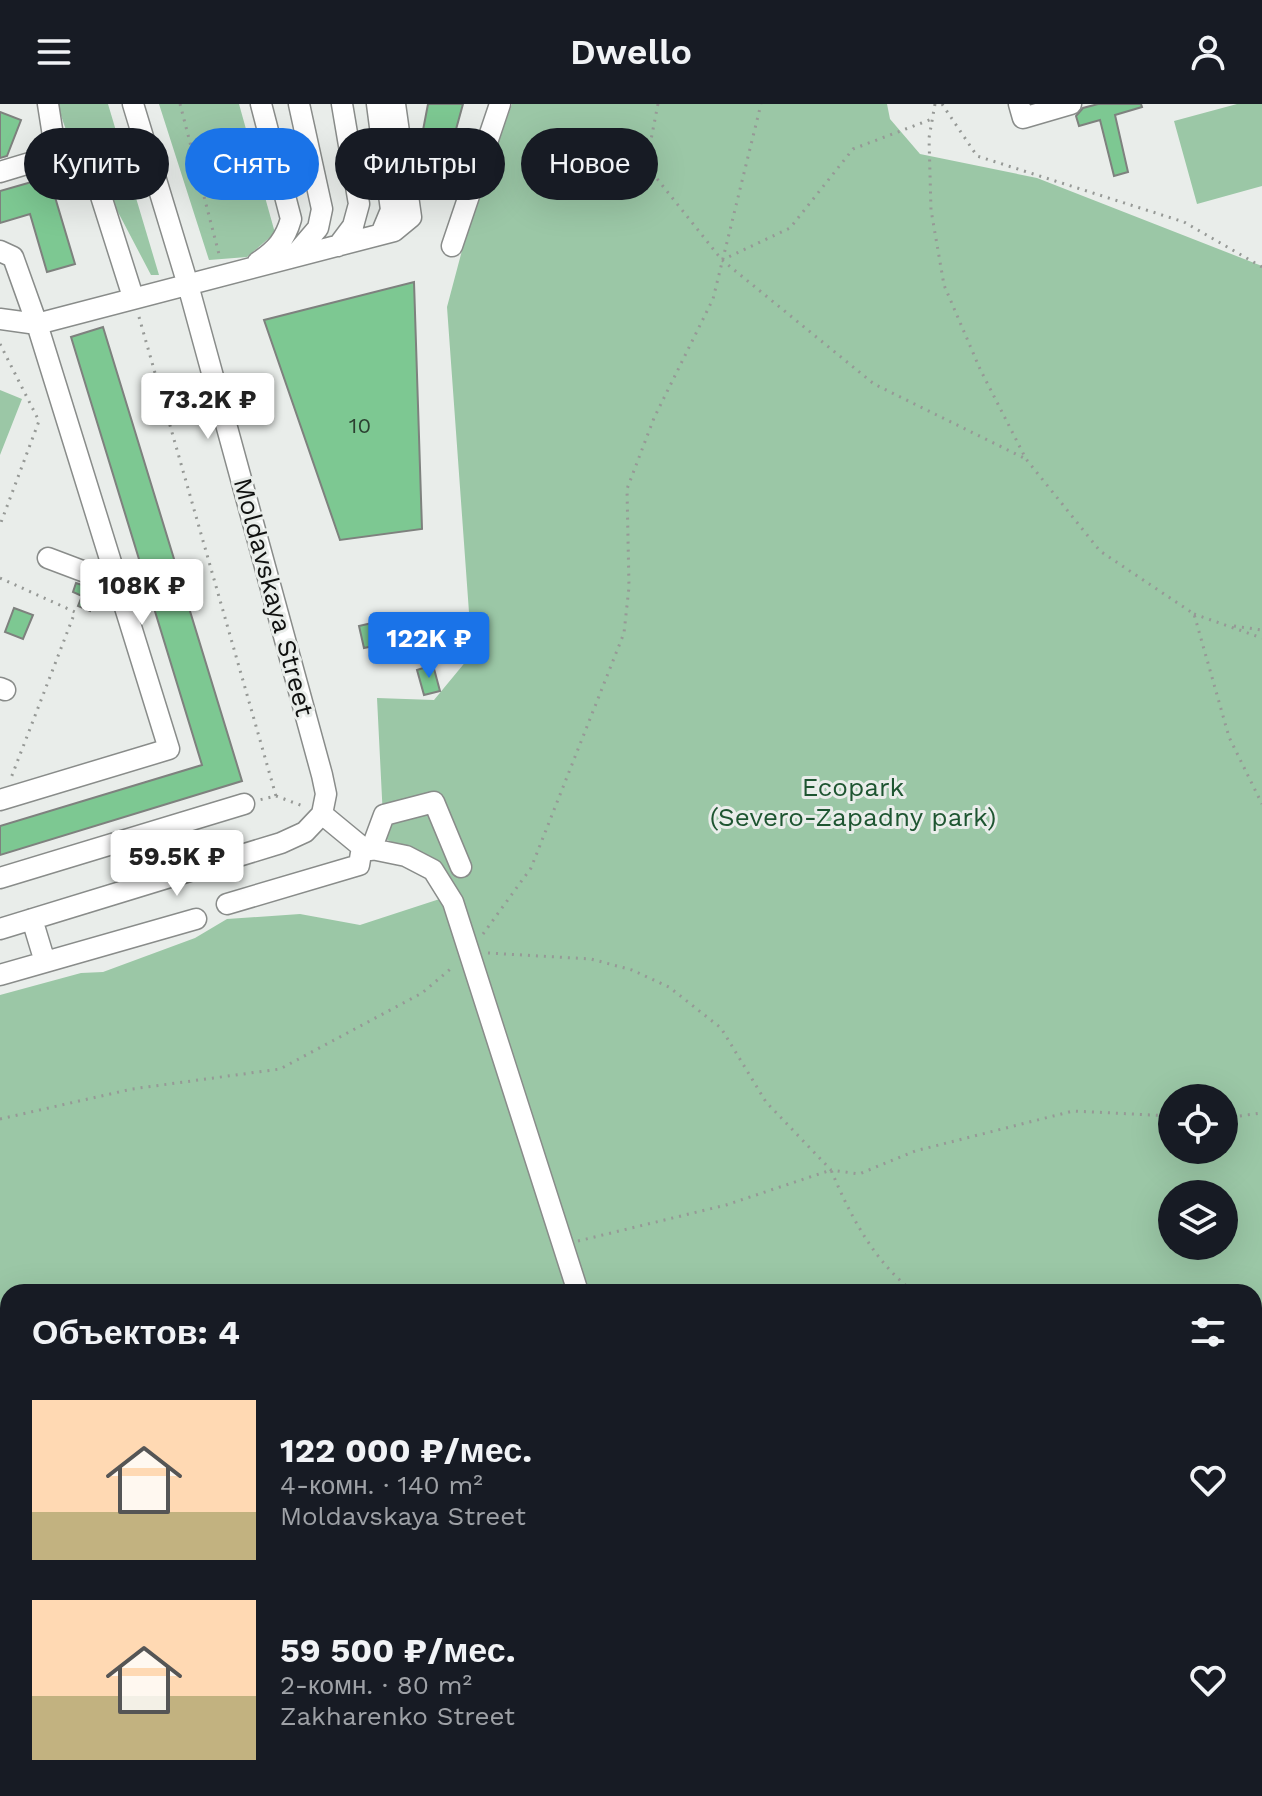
<!DOCTYPE html>
<html lang="ru">
<head>
<meta charset="utf-8">
<style>
	body { margin:0; font-family:"Work Sans",sans-serif; background:#242831; color:#f1f3f6; height:100vh; display:flex; flex-direction:column; font-size:30px; white-space:nowrap }
	* { box-sizing:border-box; margin:0 }
	p { font-size:26px; color:#9ea1a6 }
	.icon { flex:none; width:44px; height:44px; fill:none; stroke:currentColor; stroke-width:2; stroke-linecap:round; stroke-linejoin:round }
	.map { position:relative; flex:1; overflow:hidden }
	.details { position:absolute; left:0px; top:1180px; width:1262px; height:512px; display:flex; flex-direction:column; background:#171b24; border-radius:24px 24px 0 0; box-shadow:0 8px 32px #0002 }
	.details>* { flex:none }
	.guide { position:absolute; left:24px; top:24px; width:800px; height:72px; display:flex; gap:16px }
	.buttons { position:absolute; left:1158px; top:980px; display:grid; gap:16px }
	.buttons a { display:grid; place-items:center; width:80px; height:80px; border-radius:50%; background:#171b24; box-shadow:0 8px 32px #0002; font-size:40px }
	.price { position:absolute; translate:-50% -68px; padding:0 18px; border-radius:8px; background:#fff; color:#222; font-size:26px; line-height:52px; filter:drop-shadow(0 2px 4px #0008) }
	.price::after { content:''; position:absolute; left:50%; top:48px; width:24px; height:18px; margin-left:-12px; background:inherit; clip-path:polygon(0 0,100% 0,50% 100%) }
	.price.current { background:#1a73e8; color:#fff }
	ul { padding:0; list-style:none }
	li { display:flex; align-items:center; gap:24px; height:200px; padding:0 32px }
	li span { display:grid; place-items:center; flex:none; width:224px; height:160px; border-radius:0px; color:#555 }
	li>.icon { margin-inline-start:auto }
	span .icon { width:96px; height:96px; fill:#fffc; stroke-width:1 }
	li b { font-size:34px }
	h2 { display:flex; justify-content:space-between; align-items:center; height:96px; padding:0 32px; font-size:34px }
	.tag { padding:0 28px; border-radius:36px; background:#171b24; box-shadow:0 8px 32px #0002; font-size:28px; line-height:72px }
	.tag.current { background:#1a73e8; color:#fff }
	header { display:flex; justify-content:space-between; align-items:center; height:104px; padding:0 32px; background:#171b24; font-size:36px; font-weight:600 }
	.map>svg:first-child { display:block }
</style>
</head>
<body>
<header><svg class="icon" aria-label="menu" viewBox="0 0 24 24"><path d="M4 6h16M4 12h16M4 18h16"/></svg>Dwello<svg class="icon" aria-label="person" viewBox="0 0 24 24"><circle cx="12" cy="8" r="4"/><path d="M4 21q1-7 8-7t8 7"/></svg></header>
<div class="map">
<svg width="1262" height="1692" viewBox="0 0 1262 1692">
	<rect width="100%" height="100%" fill="#e9edea"/>
	<path fill="#9bc7a6" fill-rule="evenodd" d="M 57,0 L 108,0 L 159,171 L 151,171 L 87,49 L 73,46 Z
		M 159,0 L 239,0 L 275,129 L 247,153 L 209,156 Z
		M 512,0 L 887,0 L 890,15 L 920,50 L 1037,74 L 1262,162 L 1262,1692 L 0,1692 L 0,891 L 81,869 L 103,868 L 195,834 L 227,815 L 300,810 L 360,821 L 455,790 L 441,764 L 384,734 L 377,594 L 434,596 L 472,550 L 447,203 L 469,120 ZM 1172,994 L 1224,994 L 1224,1046 L 1172,1046 ZM 1172,1090 L 1224,1090 L 1224,1142 L 1172,1142 ZM 8,1188 L 1254,1188 L 1254,1684 L 8,1684 Z
		M 1237,0 L 1262,0 L 1262,82 L 1197,100 L 1174,17 Z
		M 0,286 L 22,295 L 0,351 Z"/>
	<path fill="#7dc892" stroke="#7e817e" stroke-width="2" d="M 428,0 L 463,0 L 447,58 L 419,47 Z
		M 1098,0 L 1141,0 L 1142,3 L 1115,11 L 1128,68 L 1114,72 L 1100,16 L 1079,22 L 1076,12 L 1083,4 Z
		M 0,8 L 21,16 L 7,52 L 0,54 Z
		M 49,73 L 75,160 L 47,168 L 30,110 L 0,119 L 0,87 Z
		M 414,178 L 422,425 L 340,436 L 264,216 Z
		M 103,223 L 242,677 L 0,751 L 0,722 L 202,661 L 71,233 Z
		M 76,479 L 100,487 L 90,507 L 78,502 L 82,492 L 73,488 Z
		M 14,504 L 33,511 L 23,535 L 5,528 Z
		M 372,519 L 378,541 L 364,544 L 359,522 Z
		M 433,561 L 440,587 L 424,591 L 417,566 Z"/>
	<g fill="none" stroke-linecap="round" stroke-linejoin="round">
		<g stroke="#898c8a" stroke-width="23">
			<path id="minor" d="M 48,0 L 56,51
				M 133,0 L 188,181 L 322,671 L 326,690 L 322,710
				M 377,0 L 391,106 L 381,130
				M 1019,0 L 1023,14 L 1071,0
				M 0,68 L 56,51 L 92,64 L 133,193
				M 338,142 L 353,122 L 359,100 L 342,0
				M 452,142 L 500,0
				M 0,147 L 13,153 L 37,220 L 169,645 L 0,696
				M 294,152 L 318,124 L 322,105 L 299,0
				M 258,158 C 276,146 285,136 291,115 L 261,0
				M 0,215 L 37,220 L 394,127 L 411,113 L 395,0
				M 48,454 L 117,480
				M 0,584 L 5,586
				M 322,710 L 362,743 L 406,752 L 433,766 L 453,798 L 578,1188
				M 371,746 L 384,711 L 434,698 L 461,763
				M 0,774 L 244,700
				M 227,800 L 359,761 L 362,743
				M 32,815 L 45,858
				M 0,825 L 281,739 L 305,728 L 322,710
				M 0,871 L 196,815
				M 686,1684 L 686,1692"/>
		</g>
		<path stroke="#969996" stroke-width="3" stroke-dasharray="2 6" stroke-linecap="butt" d="M 180,0 L 220,154
			M 658,0 L 646,61 L 722,156 L 874,280 L 1026,355
			M 935,0 L 929,34 L 931,106 L 944,181 L 980,265 L 1026,355 L 1100,447 L 1194,510 L 1229,633 L 1262,700
			M 942,0 L 977,52 L 1184,118 L 1262,163
			M 722,156 L 790,124 L 853,45 L 932,15
			M 139,213 L 276,692 L 259,696
			M 0,240 L 39,317 L 0,421
			M 0,474 L 75,508 L 11,674
			M 1194,510 L 1262,534
			M 1234,522 L 1262,526
			M 276,692 L 303,702
			M 483,830 L 531,764 L 624,529 L 629,483 L 627,385 L 654,314 L 713,195 L 761,0
			M 488,849 L 591,855 L 632,866 L 669,883 L 721,924 L 766,998 L 831,1066 L 859,1070 L 915,1047 L 1073,1007 L 1172,1012
			M 1224,1014 L 1262,1009
			M 0,1015 L 132,985 L 280,965 L 422,889 L 454,862
			M 578,1137 L 726,1101 L 831,1066 C 850,1111 874,1158 914,1188
			M 1254,1397 L 1262,1400
			M 0,1462 L 8,1469
			M 1254,1593 L 1262,1584
			M 235,1684 L 242,1692
			M 455,1684 L 459,1692
			M 437,1692 L 441,1684
			M 1164,1692 L 1171,1684"/>
		<use href="#minor" stroke="#fff" stroke-width="20"/>
	</g>
	<g text-anchor="middle" stroke-width="6" stroke-linejoin="round" paint-order="stroke">
		<g font-size="22" fill="#2b3f30">
			<text x="360" y="329">10</text>
		</g>
		<g font-size="26" fill="#101110" stroke="#e9edea">
			<text transform="translate(274 493) rotate(75)" y="9">Moldavskaya Street</text>
		</g>
		<g font-size="26" fill="#1e5531" stroke="#e9edea">
			<text x="853" y="692">Ecopark<tspan x="853" dy="30">(Severo-Zapadny park)</tspan></text>
		</g>
	</g>
</svg>
<div class="buttons">
<a><svg class="icon" aria-label="locate" viewBox="0 0 24 24"><circle cx="12" cy="12" r="6"/><path d="M12 2v4M12 18v4M2 12h4M18 12h4"/></svg></a>
<a><svg class="icon" aria-label="layers" viewBox="0 0 24 24"><path d="M12 4l9 5-9 5-9-5zM3 14l9 5 9-5"/></svg></a>
</div>
<b class="price" style="left:208px;top:337px">73.2K ₽</b>
<b class="price" style="left:142px;top:523px">108K ₽</b>
<b class="price current" style="left:429px;top:576px">122K ₽</b>
<b class="price" style="left:177px;top:794px">59.5K ₽</b>
<div class="guide">
<a class="tag">Купить</a>
<a class="tag current">Снять</a>
<a class="tag">Фильтры</a>
<a class="tag">Новое</a>
</div>
<section class="details">
<h2>Объектов: 4<svg class="icon" aria-label="filters" viewBox="0 0 24 24"><path d="M4 7h16M4 17h16"/><circle cx="9" cy="7" r="2"/><circle cx="15" cy="17" r="2"/></svg></h2>
<ul>
<li><span style="background:linear-gradient(#ffd9b3 70%,#c2b280 0)"><svg class="icon" aria-label="home" viewBox="0 0 24 24"><path d="M3 11l9-7 9 7M6 9v11h12V9"/></svg></span><div><b>122 000 ₽/мес.</b><p>4-комн. · 140 m²</p><p>Moldavskaya Street</p></div><svg class="icon" aria-label="heart" viewBox="0 0 24 24"><path d="M12 20l-8-8c-3-5 5-10 8-4 3-6 11-1 8 4z"/></svg></li>
<li><span style="background:linear-gradient(#ffd9b3 60%,#c2b280 0)"><svg class="icon" aria-label="home" viewBox="0 0 24 24"><path d="M3 11l9-7 9 7M6 9v11h12V9"/></svg></span><div><b>59 500 ₽/мес.</b><p>2-комн. · 80 m²</p><p>Zakharenko Street</p></div><svg class="icon" aria-label="heart" viewBox="0 0 24 24"><path d="M12 20l-8-8c-3-5 5-10 8-4 3-6 11-1 8 4z"/></svg></li>
</ul>
</section>
</div>
</body>
</html>
